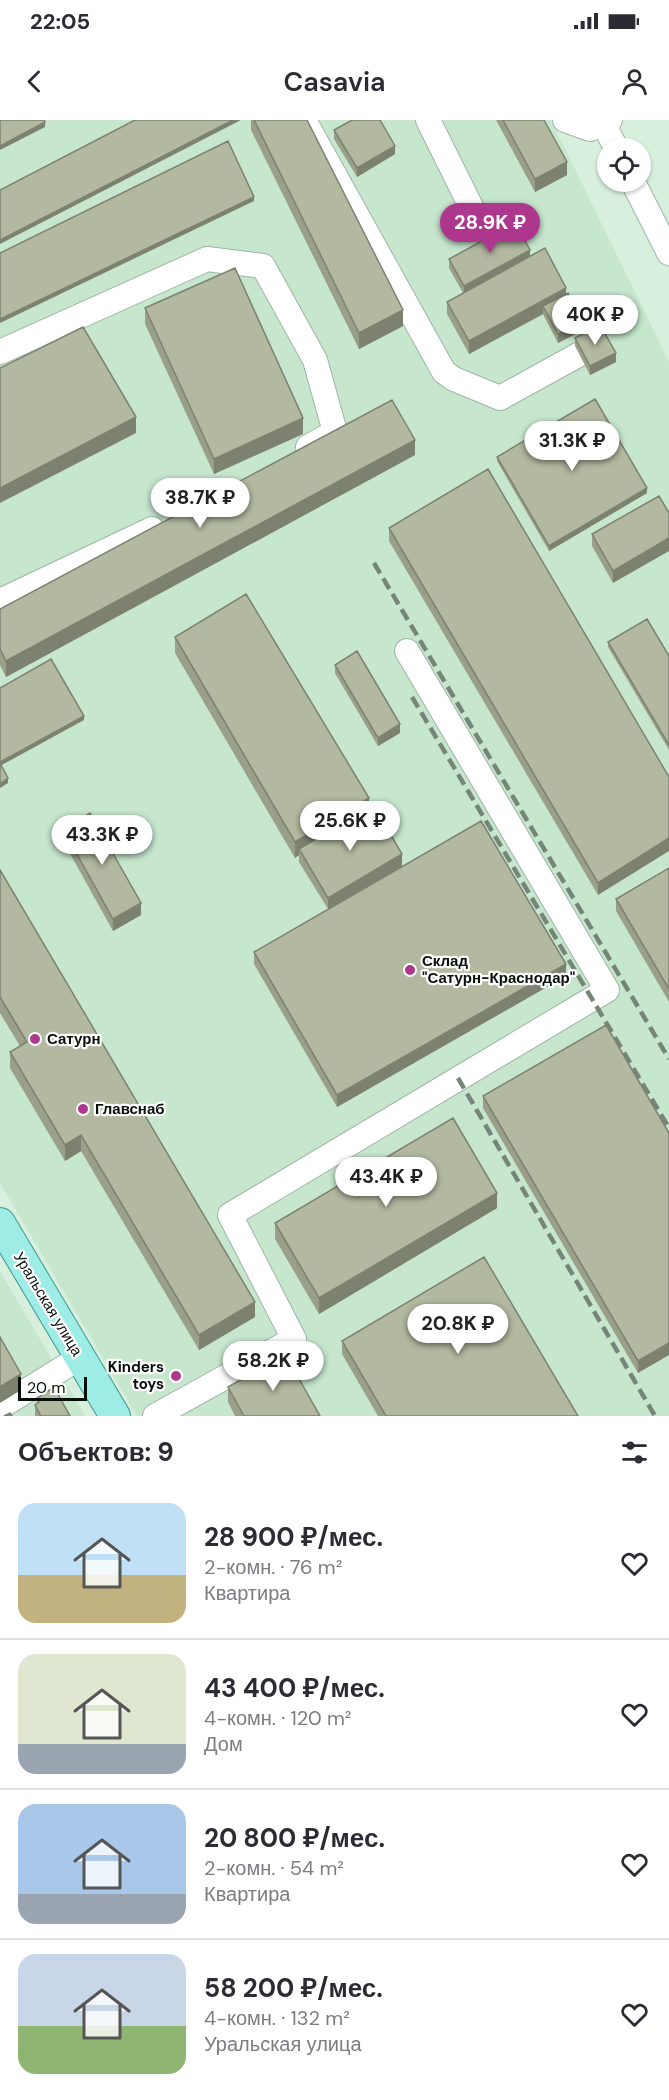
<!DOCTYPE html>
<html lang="ru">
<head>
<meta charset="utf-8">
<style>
	body { margin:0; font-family:"DM Sans",sans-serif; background:#f7f7f7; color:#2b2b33; height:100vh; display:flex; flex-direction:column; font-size:22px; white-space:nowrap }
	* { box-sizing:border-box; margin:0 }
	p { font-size:20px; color:#7c7c81 }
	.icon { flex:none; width:33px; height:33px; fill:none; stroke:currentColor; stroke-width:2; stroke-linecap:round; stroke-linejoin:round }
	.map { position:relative; height:1296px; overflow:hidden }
	.sheet { display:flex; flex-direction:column; background:#fff; flex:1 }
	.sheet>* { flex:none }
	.tools { position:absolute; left:597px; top:18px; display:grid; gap:12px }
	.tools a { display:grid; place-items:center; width:54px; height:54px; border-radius:50%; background:#fff; box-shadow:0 2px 4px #0004; font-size:30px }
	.scale { position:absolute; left:18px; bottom:15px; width:69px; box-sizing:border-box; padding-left:6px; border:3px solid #060e08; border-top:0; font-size:16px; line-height:21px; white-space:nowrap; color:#060e08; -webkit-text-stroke:4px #fff; paint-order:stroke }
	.price { position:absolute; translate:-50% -51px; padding:0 14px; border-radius:21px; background:#fff; color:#222; font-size:20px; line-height:39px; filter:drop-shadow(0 2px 3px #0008) }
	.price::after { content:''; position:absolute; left:50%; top:36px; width:18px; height:14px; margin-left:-9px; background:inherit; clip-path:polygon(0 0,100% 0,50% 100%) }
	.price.current { background:#ae378e; color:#fff }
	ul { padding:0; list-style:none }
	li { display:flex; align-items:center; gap:18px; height:150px; padding:0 18px }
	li+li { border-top:2px solid #e1e1e2 }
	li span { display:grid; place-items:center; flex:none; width:168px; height:120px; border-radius:18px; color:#555 }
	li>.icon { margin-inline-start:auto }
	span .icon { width:72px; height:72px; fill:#fffc; stroke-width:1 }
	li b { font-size:26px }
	h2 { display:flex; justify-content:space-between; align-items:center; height:72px; padding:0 18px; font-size:26px }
	.status { display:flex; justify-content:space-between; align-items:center; height:42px; padding:0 30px; background:#fff; direction:ltr }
	.status svg { height:16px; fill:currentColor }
	header { display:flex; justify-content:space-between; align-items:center; height:78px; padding:0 18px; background:#fff; font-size:27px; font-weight:600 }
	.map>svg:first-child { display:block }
</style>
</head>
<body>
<div class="status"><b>22:05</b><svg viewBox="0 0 49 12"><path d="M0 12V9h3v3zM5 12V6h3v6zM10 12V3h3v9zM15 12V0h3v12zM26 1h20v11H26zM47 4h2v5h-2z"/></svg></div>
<header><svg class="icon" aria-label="back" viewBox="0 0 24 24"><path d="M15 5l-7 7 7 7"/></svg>Casavia<svg class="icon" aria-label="person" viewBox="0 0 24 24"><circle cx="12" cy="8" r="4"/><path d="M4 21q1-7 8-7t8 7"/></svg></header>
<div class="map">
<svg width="669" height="1296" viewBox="0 0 669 1296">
	<rect width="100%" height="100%" fill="#d7f0dd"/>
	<path fill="#c6e6ce" d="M 0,0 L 551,0 L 669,242 L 669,1296 L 137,1296 L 0,1063 Z
		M 0,1151 L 85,1296 L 0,1296 Z"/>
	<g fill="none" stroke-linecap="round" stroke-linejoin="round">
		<g stroke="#9eb6a4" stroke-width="26">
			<path id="minor" d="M 304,0 L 444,252 L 454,259 L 500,278 L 589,229
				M 428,0 L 481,107
				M 565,0 L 590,9 L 603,3
				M 610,0 L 603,3 L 616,28
				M 633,62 L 669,133
				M 0,232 L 207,139 L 263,146 L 315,240 L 335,312 L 308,327
				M 0,481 L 152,409
				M 0,1287 L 76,1240
				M 155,1296 L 294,1219 L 230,1095 L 607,870 L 407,531"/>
		</g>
		<g stroke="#3f968d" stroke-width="32">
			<path id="major" d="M 0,1103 L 115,1296"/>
		</g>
		<use href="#minor" stroke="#fff" stroke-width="24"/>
		<use href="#major" stroke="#9eece6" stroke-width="30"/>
		<path stroke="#758679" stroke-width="4.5" stroke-dasharray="12 6" stroke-linecap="butt" d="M 374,443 L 669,939
			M 412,577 L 669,1008
			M 458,958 L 655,1296"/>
	</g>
	<path fill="#9a9f8a" d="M 251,0 L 307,0 L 403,206 L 359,229 L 251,10 Z
		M 496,0 L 544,0 L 567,55 L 535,72 Z
		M 334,10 L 395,34 L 357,57 L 334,19 Z
		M 530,136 L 566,173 L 583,210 L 558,223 L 543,194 L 469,234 L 447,194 L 447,182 L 463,173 L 449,148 L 449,139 Z
		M 145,188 L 303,314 L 214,354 L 145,204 Z
		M 575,218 L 616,242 L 590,255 L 575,226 Z
		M 415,335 L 6,557 L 0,545 L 0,489 Z
		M 497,337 L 647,373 L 549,431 L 497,341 Z
		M 669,393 L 613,463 L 592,426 L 592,414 Z
		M 389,408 L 669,657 L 598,775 L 389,421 Z
		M 175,517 L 369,687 L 402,746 L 566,856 L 337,987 L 254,844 L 254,832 L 328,789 L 299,742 L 299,735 L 295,738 L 175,533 Z
		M 608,522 L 669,536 L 669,630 L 608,527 Z
		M 335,545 L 400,613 L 378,626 L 335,553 Z
		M 63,709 L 141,795 L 113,811 L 63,721 Z
		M 669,748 L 669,882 L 616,791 L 616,779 Z
		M 0,750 L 255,1197 L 199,1230 L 81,1031 L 65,1041 L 10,948 L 10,932 L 20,926 L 0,893 Z
		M 483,976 L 669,1013 L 638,1253 L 483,988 Z
		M 497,1088 L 319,1194 L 275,1119 L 275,1103 Z
		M 342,1221 L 578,1296 L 378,1296 L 342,1234 Z
		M 228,1267 L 320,1296 L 235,1296 L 228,1282 Z
		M 37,1278 L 70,1296 L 35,1296 L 35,1285 L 37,1283 Z"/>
	<path fill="#7d8270" d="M 233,0 L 241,0 L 0,124 L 0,120 Z
		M 45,2 L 45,7 L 0,30 L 0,26 Z
		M 395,26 L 395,34 L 357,57 L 357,48 Z
		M 567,42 L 567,55 L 535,72 L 535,59 Z
		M 254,77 L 254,81 L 0,203 L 0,199 Z
		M 530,130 L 530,138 L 464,174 L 464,166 Z
		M 566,168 L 566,181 L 543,186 L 543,194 L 469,234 L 469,221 Z
		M 403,190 L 403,206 L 359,229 L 359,213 Z
		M 583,202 L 583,210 L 558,223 L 558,214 Z
		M 616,233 L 616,242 L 590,255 L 590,246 Z
		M 136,297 L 136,313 L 0,383 L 0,368 Z
		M 303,298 L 303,314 L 214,354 L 214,339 Z
		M 415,320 L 415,335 L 6,557 L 6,541 Z
		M 647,368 L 647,373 L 549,431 L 549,426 Z
		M 669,418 L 669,431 L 613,463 L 613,451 Z
		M 84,596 L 84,600 L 0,646 L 0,642 Z
		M 400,604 L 400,613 L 378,626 L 378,618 Z
		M 8,658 L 8,663 L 0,668 L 0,664 Z
		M 369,678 L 369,693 L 299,729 L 299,735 L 295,738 L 295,722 Z
		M 669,718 L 669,731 L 598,775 L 598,763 Z
		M 402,734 L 402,746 L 328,790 L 328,778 Z
		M 141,783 L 141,795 L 113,811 L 113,799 Z
		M 566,844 L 566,856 L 337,987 L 337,975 Z
		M 81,1015 L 81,1031 L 65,1041 L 65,1025 Z
		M 497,1073 L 497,1088 L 319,1194 L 319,1178 Z
		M 255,1182 L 255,1197 L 199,1230 L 199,1215 Z
		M 669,1223 L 669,1235 L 638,1253 L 638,1241 Z
		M 21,1254 L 21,1270 L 0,1283 L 0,1267 Z"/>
	<path fill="#b3b9a0" stroke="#7d8270" stroke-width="1.5" d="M 0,0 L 44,0 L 45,2 L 0,26 Z
		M 135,0 L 233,0 L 0,120 L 0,70 Z
		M 254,0 L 307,0 L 403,190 L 359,213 Z
		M 352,0 L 380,0 L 395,26 L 357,48 L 334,10 Z
		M 503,0 L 544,0 L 567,42 L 535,59 Z
		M 228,21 L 254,77 L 0,199 L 0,133 Z
		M 515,103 L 530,130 L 464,166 L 449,139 Z
		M 545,128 L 566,168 L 469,221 L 447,182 Z
		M 235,148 L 303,298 L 214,339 L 145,188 Z
		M 568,173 L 583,202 L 558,214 L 543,186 Z
		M 600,205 L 616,233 L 590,246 L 575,218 Z
		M 83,207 L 136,297 L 0,368 L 0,248 Z
		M 595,279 L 647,368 L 549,426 L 497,337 Z
		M 392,280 L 415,320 L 6,541 L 0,529 L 0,489 Z
		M 488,349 L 669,657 L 669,718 L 598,763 L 389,408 Z
		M 659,376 L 669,393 L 669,418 L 613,451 L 592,414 Z
		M 246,474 L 369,678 L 295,722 L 175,517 Z
		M 647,499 L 669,536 L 669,625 L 608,522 Z
		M 357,531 L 400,604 L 378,618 L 335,545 Z
		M 51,539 L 84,596 L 0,642 L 0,568 Z
		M 0,643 L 8,658 L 0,664 Z
		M 373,685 L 402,734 L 328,778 L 299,729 Z
		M 90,693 L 141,783 L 113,799 L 63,709 Z
		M 481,701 L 566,844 L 337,975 L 254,832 Z
		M 669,748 L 669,869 L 616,779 Z
		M 0,750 L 255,1182 L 199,1215 L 81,1015 L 65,1025 L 10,932 L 27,922 L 0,877 Z
		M 606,905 L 669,1013 L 669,1223 L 638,1241 L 483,976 Z
		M 453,998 L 497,1073 L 319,1178 L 275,1103 Z
		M 484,1137 L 578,1296 L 386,1296 L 342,1221 Z
		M 0,1217 L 21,1254 L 0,1267 Z
		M 285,1234 L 320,1296 L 244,1296 L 228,1267 Z
		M 54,1267 L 70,1296 L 41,1296 L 35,1285 L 39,1282 L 37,1278 Z
		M 10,1293 L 12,1296 L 4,1296 Z"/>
	<g fill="#ae378e" stroke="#fff" stroke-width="2">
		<circle cx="410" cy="850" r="6"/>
		<circle cx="35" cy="919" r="6"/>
		<circle cx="83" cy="989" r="6"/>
		<circle cx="176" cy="1256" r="6"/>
	</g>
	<g text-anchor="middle" stroke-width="4.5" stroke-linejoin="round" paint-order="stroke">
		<g font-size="15" font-weight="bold" fill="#060e08" stroke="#fff" text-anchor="start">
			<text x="422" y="846">Склад<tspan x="422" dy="17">"Сатурн-Краснодар"</tspan></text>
			<text x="47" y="924">Сатурн</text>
			<text x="95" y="994">Главснаб</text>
			<text x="164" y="1252" text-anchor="end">Kinders<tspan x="164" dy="17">toys</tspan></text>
		</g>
		<g font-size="15" fill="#060e08" stroke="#fff">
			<text transform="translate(48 1184) rotate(59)" y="5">Уральская улица</text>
		</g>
	</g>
</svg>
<div class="tools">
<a><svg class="icon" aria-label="locate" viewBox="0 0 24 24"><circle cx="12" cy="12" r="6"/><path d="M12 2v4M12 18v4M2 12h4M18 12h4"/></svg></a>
</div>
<div class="scale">20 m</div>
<b class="price current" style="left:490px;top:134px">28.9K ₽</b>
<b class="price" style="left:595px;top:226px">40K ₽</b>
<b class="price" style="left:572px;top:352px">31.3K ₽</b>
<b class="price" style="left:200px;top:409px">38.7K ₽</b>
<b class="price" style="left:350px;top:732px">25.6K ₽</b>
<b class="price" style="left:102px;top:746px">43.3K ₽</b>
<b class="price" style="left:386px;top:1088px">43.4K ₽</b>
<b class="price" style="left:458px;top:1235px">20.8K ₽</b>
<b class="price" style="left:273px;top:1272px">58.2K ₽</b>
</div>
<section class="sheet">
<h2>Объектов: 9<svg class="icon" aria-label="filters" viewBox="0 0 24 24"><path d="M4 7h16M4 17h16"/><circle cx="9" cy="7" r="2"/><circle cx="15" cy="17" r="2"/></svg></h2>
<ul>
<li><span style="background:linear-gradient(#bfe0f5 60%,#c2b280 0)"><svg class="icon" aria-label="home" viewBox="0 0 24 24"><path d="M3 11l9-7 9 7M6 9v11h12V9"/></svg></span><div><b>28 900 ₽/мес.</b><p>2-комн. · 76 m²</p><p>Квартира</p></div><svg class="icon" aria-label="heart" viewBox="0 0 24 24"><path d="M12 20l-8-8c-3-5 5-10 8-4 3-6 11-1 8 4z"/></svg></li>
<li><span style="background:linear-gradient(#dfe7d0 75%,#9aa5b1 0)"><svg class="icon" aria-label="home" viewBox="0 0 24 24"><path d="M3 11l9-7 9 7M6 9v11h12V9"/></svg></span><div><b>43 400 ₽/мес.</b><p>4-комн. · 120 m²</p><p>Дом</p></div><svg class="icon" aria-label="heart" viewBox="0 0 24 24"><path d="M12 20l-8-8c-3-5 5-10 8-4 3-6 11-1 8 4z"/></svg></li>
<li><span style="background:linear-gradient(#a9c7e8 75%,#9aa5b1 0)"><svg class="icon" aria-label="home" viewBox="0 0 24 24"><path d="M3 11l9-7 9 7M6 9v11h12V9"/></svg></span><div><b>20 800 ₽/мес.</b><p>2-комн. · 54 m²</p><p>Квартира</p></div><svg class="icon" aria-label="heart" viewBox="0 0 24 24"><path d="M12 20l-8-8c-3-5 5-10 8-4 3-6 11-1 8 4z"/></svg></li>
<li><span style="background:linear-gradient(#c9d6e8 60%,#8fb573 0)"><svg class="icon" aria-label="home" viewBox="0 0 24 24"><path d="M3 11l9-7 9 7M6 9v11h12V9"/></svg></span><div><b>58 200 ₽/мес.</b><p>4-комн. · 132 m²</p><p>Уральская улица</p></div><svg class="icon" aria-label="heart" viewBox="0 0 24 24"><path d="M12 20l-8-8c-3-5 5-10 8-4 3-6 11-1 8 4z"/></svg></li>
</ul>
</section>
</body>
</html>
